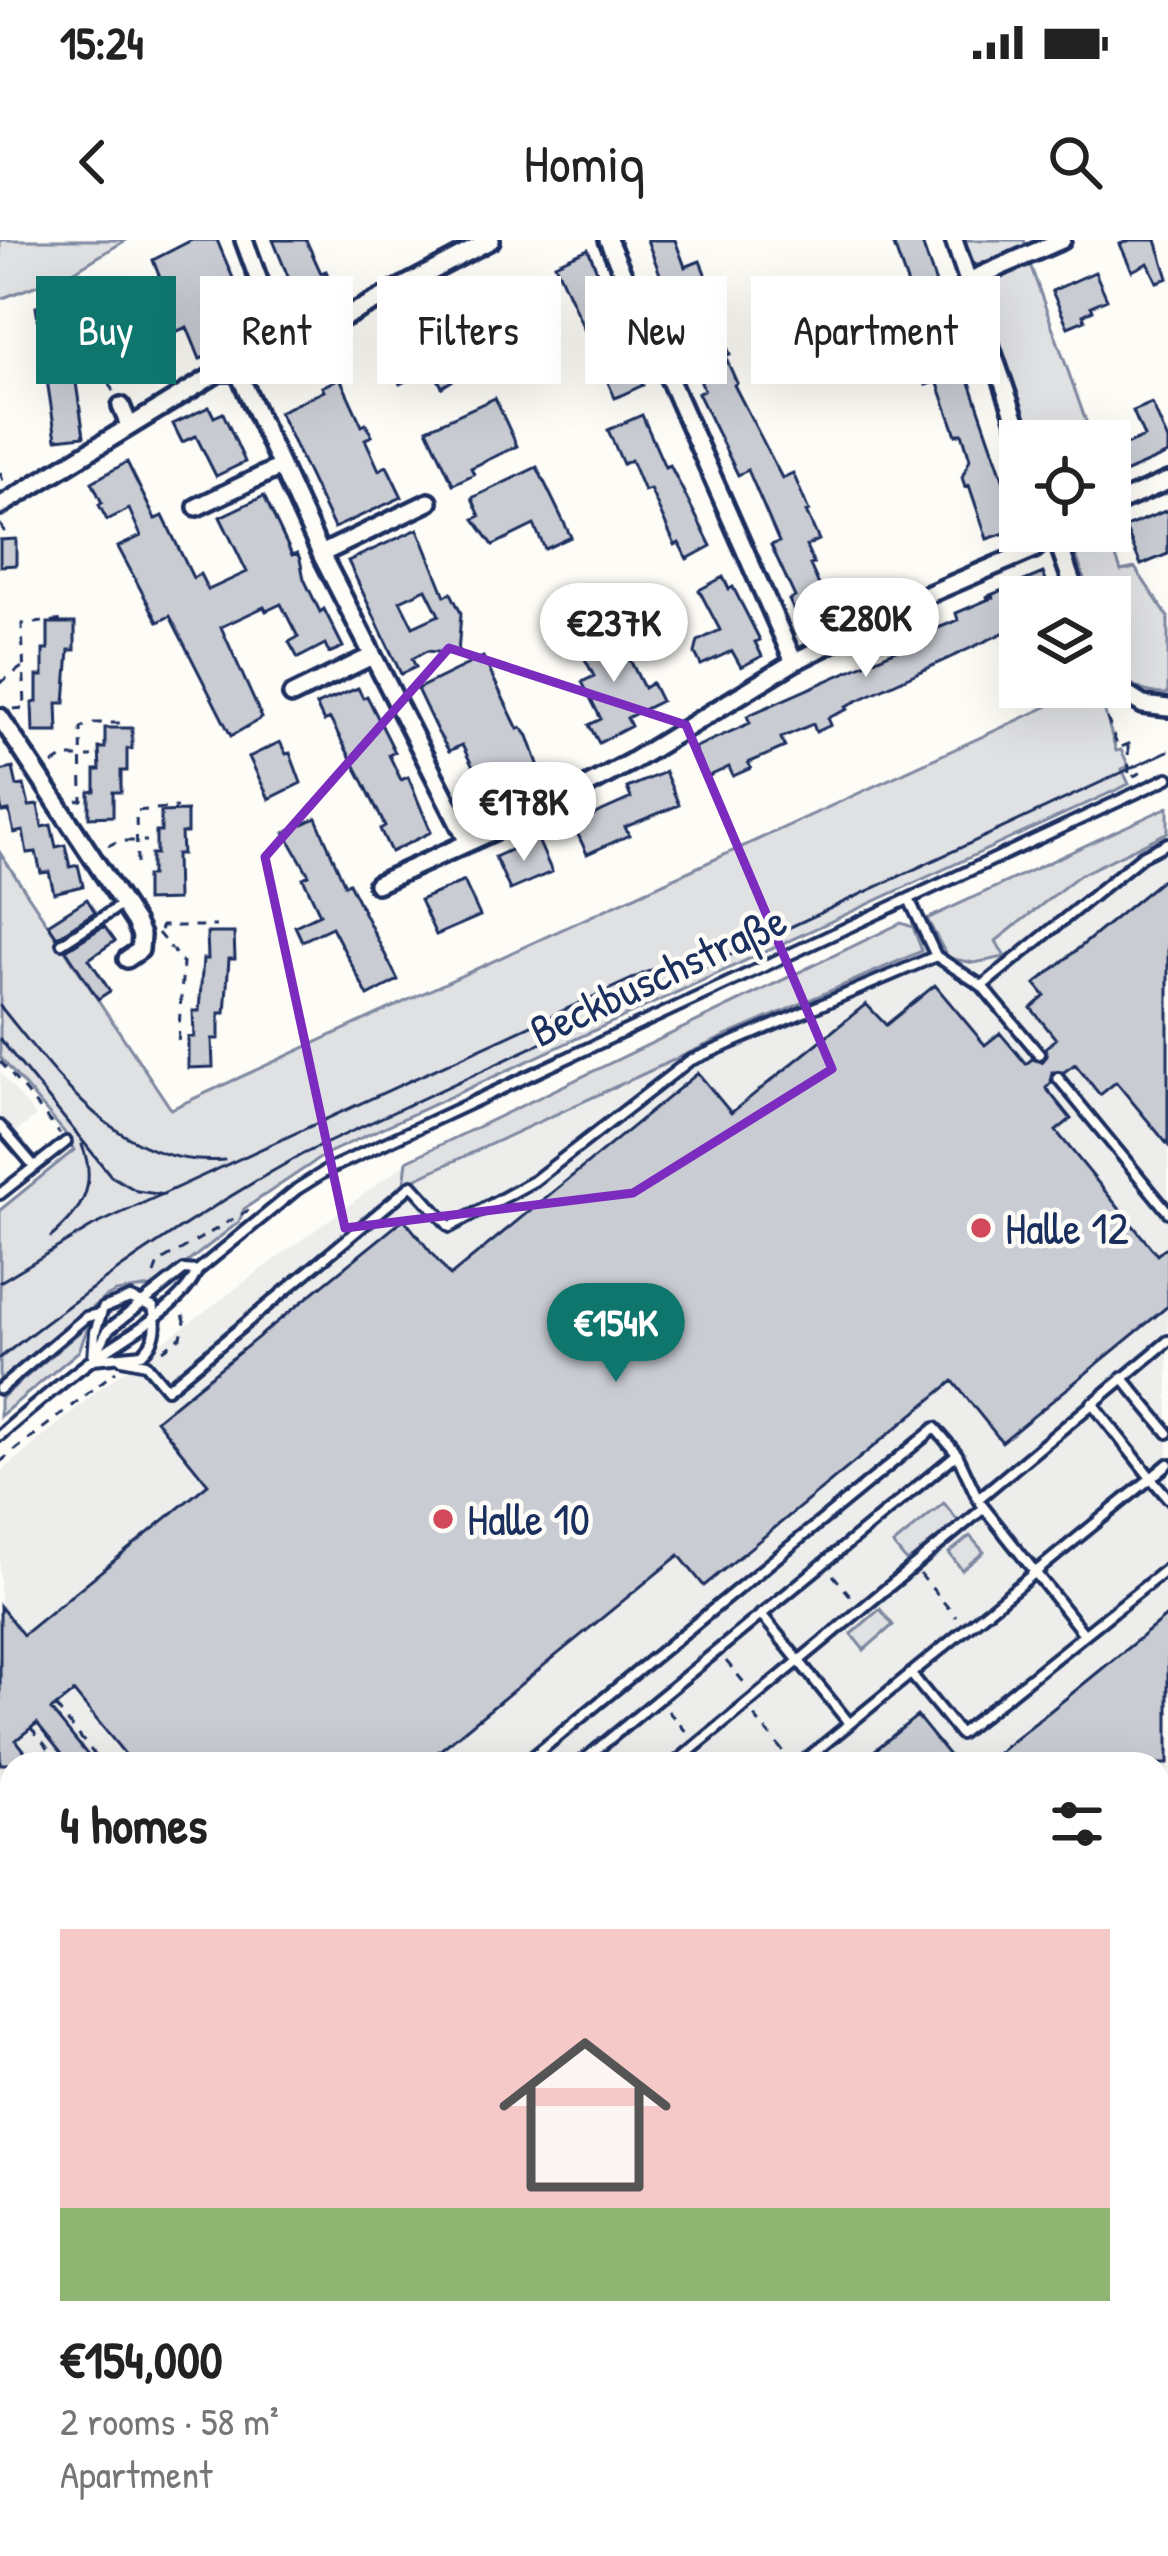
<!DOCTYPE html>
<html lang="en">
<head>
<meta charset="utf-8">
<style>
	body { margin:0; font-family:"Patrick Hand",sans-serif; background:#f6f6f6; color:#222; height:100vh; display:flex; flex-direction:column; font-size:45px; white-space:nowrap }
	* { box-sizing:border-box; margin:0 }
	p { font-size:39px; color:#767676 }
	.icon { flex:none; width:66px; height:66px; fill:none; stroke:currentColor; stroke-width:2; stroke-linecap:round; stroke-linejoin:round }
	.map { position:relative; flex:1; overflow:hidden }
	.sheet { position:absolute; left:0px; top:1512px; width:1170px; height:804px; display:flex; flex-direction:column; background:#fff; border-radius:36px 36px 0 0; box-shadow:0 12px 48px #0002 }
	.sheet>* { flex:none }
	.hud { position:absolute; left:36px; top:36px; width:1098px; height:108px; display:flex; gap:24px }
	.controls { position:absolute; left:999px; top:180px; display:grid; gap:24px }
	.controls a { display:grid; place-items:center; width:132px; height:132px; border-radius:0px; background:#fff; box-shadow:0 12px 48px #0002; font-size:60px }
	.price { position:absolute; translate:-50% -102px; padding:0 27px; border-radius:42px; background:#fff; color:#222; font-size:39px; line-height:78px; filter:drop-shadow(0 3px 6px #0008) }
	.price::after { content:''; position:absolute; left:50%; top:72px; width:36px; height:27px; margin-left:-18px; background:inherit; clip-path:polygon(0 0,100% 0,50% 100%) }
	.price.on { background:#0f766e; color:#fff }
	ul { padding:0; list-style:none }
	li { display:grid; align-content:center; gap:24px; height:636px; padding:0 60px }
	li+li { border-top:3px solid #e0e0e0 }
	li span { display:grid; place-items:center; height:372px; border-radius:0px; color:#555 }
	li>.icon { margin-inline-start:auto }
	span .icon { width:216px; height:216px; fill:#fffc; stroke-width:1 }
	li b { font-size:51px }
	h2 { display:flex; justify-content:space-between; align-items:center; height:144px; padding:0 60px; font-size:51px }
	.pill { padding:0 42px; border-radius:0px; background:#fff; box-shadow:0 12px 48px #0002; font-size:42px; line-height:108px }
	.pill.on { background:#0f766e; color:#fff }
	.status { display:flex; justify-content:space-between; align-items:center; height:84px; padding:0 60px; background:#fff; direction:ltr }
	.status svg { height:33px; fill:currentColor }
	header { display:flex; justify-content:space-between; align-items:center; height:156px; padding:0 60px; background:#fff; font-size:54px; font-weight:600 }
	.map>svg:first-child { display:block }
</style>
</head>
<body>
<div class="status"><b>15:24</b><svg viewBox="0 0 49 12"><path d="M0 12V9h3v3zM5 12V6h3v6zM10 12V3h3v9zM15 12V0h3v12zM26 1h20v11H26zM47 4h2v5h-2z"/></svg></div>
<header><svg class="icon" aria-label="back" viewBox="0 0 24 24"><path d="M15 5l-7 7 7 7"/></svg>Homiq<svg class="icon" aria-label="search" viewBox="0 0 24 24"><circle cx="10" cy="10" r="6"/><path d="M15 15l6 6"/></svg></header>
<div class="map">
<svg width="1168" height="2316" viewBox="0 0 1168 2316">
	<rect width="100%" height="100%" fill="#fdfcf7"/>
	<filter id="ink" filterUnits="userSpaceOnUse"><feTurbulence type="fractalNoise" baseFrequency=".00833" numOctaves="2"/><feDisplacementMap in="SourceGraphic" scale="24" xChannelSelector="R" yChannelSelector="G"/><feConvolveMatrix kernelMatrix="1 2 1 2 8 2 1 2 1" color-interpolation-filters="sRGB"/></filter>
	<g filter="url(#ink)">
		<path fill="#edeeec" d="M 1168,570 L 1168,2088 L 1158,2090 L 1158,1524 L 12,1524 L 12,2304 L 796,2304 L 789,2316 L 0,2316 L 0,1233 L 102,1147 L 402,926 Z
			M 0,832 L 36,876 L 0,906 Z"/>
		<path fill="#e0e1e3" stroke="#7e88a0" stroke-width="3" d="M 0,0 L 126,0 L 73,32 L 0,59 Z
			M 964,0 L 1024,0 L 1028,11 L 984,29 L 972,22 Z
			M 1030,24 L 1093,201 L 1034,201 L 983,54 L 988,43 Z
			M 1080,291 L 1107,291 L 1121,331 L 1135,328 L 1168,377 L 1168,454 C 1107,454 1110,401 1110,357 L 1090,357 L 1073,306 L 1074,295 Z
			M 1090,447 L 1098,447 L 1116,511 L 1121,510 L 1129,526 L 1122,529 L 1129,544 L 326,914 L 244,969 L 239,982 L 157,1046 L 116,1052 L 104,1058 L 0,1147 L 0,970 L 74,910 L 65,893 L 0,817 L 0,613 L 171,869 Z
			M 1168,567 L 1168,592 L 1078,636 L 996,701 L 1005,717 L 974,723 L 948,718 L 927,679 Z
			M 901,683 L 913,687 L 922,711 L 726,796 L 404,944 L 407,921 Z
			M 89,1084 L 79,1111 L 0,1176 L 0,1159 Z
			M 944,1263 L 958,1281 L 907,1322 L 893,1305 Z
			M 970,1296 L 984,1312 L 962,1330 L 949,1313 Z
			M 880,1369 L 893,1385 L 864,1410 L 851,1394 Z
			M 1168,2161 L 1168,2316 L 864,2316 L 872,2304 L 1158,2304 L 1158,2163 Z
			M 728,2304 L 779,2304 L 772,2316 L 721,2316 Z"/>
		<path fill="#c9ccd3" stroke="#1b2f5e" stroke-width="3" fill-rule="evenodd" d="M 192,0 L 217,0 L 256,93 L 243,98 L 244,102 L 200,119 L 187,87 L 175,92 L 161,59 L 158,45 L 162,43 L 153,20 Z
			M 273,0 L 306,0 L 321,33 L 326,31 L 336,54 L 301,68 Z
			M 647,0 L 675,0 L 685,27 L 700,21 L 712,51 L 705,54 L 730,114 L 725,116 L 737,143 L 734,145 L 782,238 L 793,233 L 809,271 L 806,272 L 819,300 L 806,306 L 814,324 L 810,325 L 833,376 L 803,389 L 789,360 L 795,357 L 771,305 L 779,302 L 748,230 L 738,235 L 698,153 L 704,150 Z
			M 892,0 L 921,0 L 1020,288 L 987,299 L 969,245 L 965,247 L 962,237 L 970,219 L 962,193 L 956,195 L 937,141 L 926,145 L 909,95 L 924,90 Z
			M 1130,0 L 1156,0 L 1168,38 L 1157,42 L 1148,23 L 1132,31 L 1120,4 Z
			M 588,9 L 624,97 L 621,99 L 643,145 L 615,158 L 555,24 Z
			M 1095,32 L 1107,59 L 1091,66 L 1093,70 L 1083,75 L 1085,80 L 1068,87 L 1052,51 Z
			M 64,63 L 84,196 L 56,199 L 36,67 Z
			M 461,81 L 476,107 L 450,121 L 458,137 L 442,147 L 432,127 L 400,144 L 388,120 Z
			M 340,138 L 362,186 L 366,184 L 372,196 L 365,199 L 379,230 L 387,226 L 402,257 L 334,288 L 279,172 L 324,151 L 322,147 Z
			M 495,158 L 517,206 L 471,228 L 474,234 L 453,244 L 427,189 Z
			M 1152,163 L 1168,201 L 1168,214 L 1122,234 L 1112,211 L 1144,197 L 1133,171 Z
			M 209,167 L 214,177 L 223,173 L 245,222 L 216,236 L 196,196 L 182,202 L 173,184 Z
			M 642,175 L 665,227 L 670,225 L 711,306 L 687,319 L 679,303 L 675,305 L 650,249 L 644,251 L 631,220 L 623,224 L 608,190 Z
			M 127,222 L 155,279 L 163,276 L 193,338 L 200,334 L 208,350 L 247,332 L 220,277 L 264,256 L 292,315 L 297,313 L 300,319 L 304,339 L 320,372 L 324,369 L 343,407 L 329,413 L 325,404 L 298,418 L 289,402 L 298,397 L 281,364 L 266,371 L 264,367 L 221,387 L 262,478 L 231,496 L 170,376 L 158,382 L 118,307 L 141,296 L 129,269 L 107,280 L 99,265 L 102,263 L 92,242 Z
			M 537,227 L 571,297 L 545,309 L 534,285 L 493,305 L 474,279 L 480,276 L 472,258 Z
			M 1168,270 L 1168,314 L 1141,325 L 1125,287 Z
			M 418,289 L 445,356 L 451,353 L 461,373 L 458,414 L 427,411 L 412,419 L 416,427 L 401,434 L 348,321 ZM 426,349 L 439,375 L 413,387 L 400,361 Z
			M 16,299 L 16,325 L 0,326 L 0,300 Z
			M 1043,333 L 1053,357 L 1020,357 L 1020,385 L 846,466 L 848,469 L 828,478 L 831,485 L 816,492 L 813,484 L 781,498 L 785,507 L 748,523 L 751,528 L 733,536 L 729,527 L 707,537 L 694,508 L 750,483 L 747,476 L 905,406 L 903,402 L 958,380 L 956,373 L 994,357 L 986,357 Z
			M 723,337 L 729,349 L 733,347 L 760,400 L 755,402 L 762,416 L 741,427 L 732,411 L 701,425 L 695,413 L 698,401 L 720,390 L 699,350 Z
			M 48,383 L 75,383 L 75,410 L 69,410 L 65,463 L 57,463 L 58,492 L 33,492 L 32,463 L 37,462 L 37,436 L 43,436 L 43,410 L 48,410 Z
			M 614,388 L 644,448 L 652,443 L 661,461 L 627,478 L 631,486 L 599,503 L 589,485 L 601,479 L 582,442 L 594,436 L 578,406 Z
			M 483,417 L 518,489 L 521,487 L 528,496 L 544,541 L 487,555 L 462,505 L 449,511 L 437,491 L 417,449 Z
			M 358,448 L 363,458 L 367,456 L 395,512 L 389,515 L 401,540 L 408,537 L 431,592 L 391,612 L 380,589 L 385,586 L 365,545 L 330,479 L 324,482 L 316,465 Z
			M 105,488 L 132,488 L 132,509 L 127,509 L 127,531 L 121,531 L 121,552 L 113,552 L 113,576 L 89,577 L 89,552 L 95,551 L 95,530 L 100,530 L 99,508 L 105,508 Z
			M 280,502 L 286,514 L 290,513 L 301,543 L 269,559 L 249,517 Z
			M 13,528 L 17,546 L 24,545 L 29,566 L 38,565 L 42,587 L 51,585 L 56,607 L 65,605 L 70,627 L 78,625 L 83,646 L 54,653 L 49,632 L 41,633 L 36,612 L 27,613 L 23,591 L 14,593 L 9,571 L 2,572 L 0,562 L 0,531 Z
			M 665,532 L 679,565 L 625,587 L 629,595 L 587,614 L 573,584 L 631,558 L 627,548 Z
			M 187,571 L 187,593 L 181,593 L 182,614 L 176,614 L 177,660 L 146,661 L 146,636 L 151,636 L 151,614 L 156,614 L 156,592 L 161,592 L 161,572 Z
			M 316,578 L 345,645 L 349,643 L 398,740 L 368,756 L 332,687 L 302,701 L 295,686 L 320,674 L 303,638 L 309,635 L 285,593 Z
			M 537,598 L 552,632 L 510,650 L 495,617 Z
			M 1168,635 L 1168,905 L 1116,842 L 1100,855 L 1075,824 L 1064,832 L 1052,832 L 1051,843 L 1046,848 L 1071,879 L 1056,891 L 1157,1015 L 1168,1006 L 1168,1066 L 1002,1202 L 953,1141 L 704,1346 L 679,1315 L 433,1516 L 440,1524 L 133,1524 L 74,1452 L 51,1470 L 95,1524 L 70,1524 L 37,1483 L 16,1500 L 35,1524 L 0,1524 L 0,1366 L 23,1395 L 208,1244 L 156,1180 L 404,979 L 450,1036 L 698,833 L 731,873 L 866,764 L 886,785 L 935,745 L 985,805 L 1000,793 L 1026,824 L 1032,819 L 1042,822 L 1047,816 L 1045,808 L 1056,799 L 1031,768 L 1045,756 L 1035,744 Z
			M 464,641 L 480,676 L 436,695 L 420,660 Z
			M 87,659 L 95,672 L 57,697 L 48,684 Z
			M 104,686 L 115,701 L 89,719 L 110,751 L 98,759 L 66,710 Z
			M 207,693 L 234,693 L 235,719 L 229,719 L 225,773 L 219,773 L 219,799 L 212,799 L 213,827 L 188,828 L 188,797 L 194,797 L 193,771 L 199,771 L 203,719 L 208,719 Z
			M 1168,1375 L 1168,1524 L 984,1524 L 1070,1455 Z
			M 917,1476 L 956,1524 L 858,1524 L 896,1493 Z"/>
		<g fill="none" stroke-linecap="round" stroke-linejoin="round">
			<g stroke="#1b2f5e" stroke-width="16">
				<path id="lane" d="M 909,659 L 936,716 L 982,746
					M 62,703 L 123,664
					M 1039,814 L 982,746 L 1142,616 L 1168,603
					M 1058,838 L 1168,972
					M 0,886 L 34,926
					M 0,954 L 66,902
					M 130,1058 L 153,1067 C 158,1086 157,1100 142,1114 L 93,1119 L 95,1092 L 103,1068 Z
					M 94,1118 L 108,1090 L 184,1030 L 197,1031
					M 122,1119 L 146,1124 L 167,1149 L 412,945 L 450,987 L 534,941 L 689,821 L 936,716
					M 1122,1137 L 1168,1193
					M 0,1149 L 86,1077 L 99,1074
					M 1092,1163 L 1151,1238 L 1168,1224
					M 0,1195 C 29,1170 58,1145 89,1122 C 121,1099 183,1067 197,1031 L 297,949 L 329,929 L 1168,538
					M 981,1264 L 1084,1394
					M 761,1374 L 849,1483
					M 911,1434 L 960,1494 L 1168,1328
					M 524,1524 L 935,1188 L 957,1214
					M 579,1524 L 957,1214 L 978,1259 L 1168,1101
					M 674,1524 L 984,1268
					M 800,1524 L 1151,1238 L 1168,1258
					M 0,1646 L 12,1636
					M 0,1684 L 12,1674
					M 1158,1842 L 1168,1834
					M 521,2304 L 531,2316
					M 590,2304 L 600,2316
					M 629,2304 L 639,2316
					M 204,2316 L 219,2304
					M 258,2316 L 273,2304
					M 717,2316 L 724,2304"/>
			</g>
			<g stroke="#1b2f5e" stroke-width="24">
				<path id="street" d="M 244,0 L 284,109
					M 608,0 L 794,422
					M 954,0 L 1023,201
					M 968,41 L 1062,0
					M 238,132 L 321,314 L 468,602
					M 121,166 L 129,185
					M 0,266 L 219,132 L 238,132 L 252,126 L 491,0
					M 1110,266 L 1168,241
					M 197,267 L 280,227
					M 321,314 L 429,262
					M 1110,444 L 1143,465 L 1168,468
					M 292,455 L 372,416
					M 0,477 L 135,682 L 141,695 L 140,710 L 127,719
					M 377,644 L 549,566 L 631,522 L 794,422 L 920,358 L 1034,309 L 1054,291 L 1077,357"/>
			</g>
			<g stroke="#1b2f5e" stroke-width="30">
				<path id="secondary" d="M 1158,2109 L 1168,2107
					M 807,2316 L 815,2304"/>
			</g>
			<path stroke="#1b2f5e" stroke-width="3" stroke-dasharray="9 9" stroke-linecap="butt" d="M 83,76 L 114,154
				M 0,232 L 5,247
				M 0,284 L 4,291 L 0,291
				M 0,443 L 22,427
				M 1101,461 L 1118,508 L 1137,501
				M 13,469 L 25,468 L 22,384 L 66,380
				M 1128,506 L 1129,538 L 1145,531
				M 53,524 L 64,517 L 92,517
				M 77,561 L 82,560 L 81,488 L 92,483 L 125,483
				M 108,606 L 118,601 L 147,601
				M 137,623 L 136,571 L 177,567
				M 160,690 L 162,686 L 216,686
				M 158,693 L 183,723 L 178,806
				M 0,821 L 60,894
				M 154,1034 L 158,1023 L 254,967
				M 163,1110 L 181,1097 L 185,1081 L 182,1070
				M 0,1222 L 116,1131
				M 920,1334 L 956,1377
				M 833,1335 L 854,1360
				M 726,1421 L 747,1446
				M 56,1467 L 102,1524
				M 668,1471 L 689,1495
				M 754,1476 L 790,1520
				M 31,1488 L 61,1524
				M 983,2304 L 990,2316"/>
			<use href="#lane" stroke="#fdfcf7" stroke-width="8"/>
			<use href="#street" stroke="#fdfcf7" stroke-width="15"/>
			<use href="#secondary" stroke="#fdfcf7" stroke-width="21"/>
			<path stroke="#1b2f5e" stroke-width="3" d="M 0,766 C 58,837 119,929 224,920
				M 0,799 L 111,936 L 137,951 L 164,955
				M 51,997 C 82,971 98,946 82,905
				M 0,1042 L 93,986 L 671,721
				M 0,1118 C 96,1042 194,975 301,915 L 1168,511"/>
		</g>
	</g>
	<path fill="none" stroke="#7b2cbf" stroke-width="9" stroke-linejoin="round" d="M 449,408 L 686,485 L 832,829 L 633,953 L 345,988 L 265,617 Z"/>
	<g fill="#d1495b" stroke="#fdfcf7" stroke-width="4.5">
		<circle cx="981" cy="988" r="12"/>
		<circle cx="443" cy="1279" r="12"/>
	</g>
	<g text-anchor="middle" stroke-width="9" stroke-linejoin="round" paint-order="stroke">
		<g font-size="45" fill="#1b2f5e" stroke="#fdfcf7">
			<text transform="translate(658 735) rotate(-25)" y="16">Beckbuschstraße</text>
		</g>
		<g font-size="45" fill="#1b2f5e" stroke="#fdfcf7" text-anchor="start">
			<text x="1005" y="1004">Halle 12</text>
			<text x="467" y="1295">Halle 10</text>
		</g>
	</g>
</svg>
<div class="controls">
<a><svg class="icon" aria-label="locate" viewBox="0 0 24 24"><circle cx="12" cy="12" r="6"/><path d="M12 2v4M12 18v4M2 12h4M18 12h4"/></svg></a>
<a><svg class="icon" aria-label="layers" viewBox="0 0 24 24"><path d="M12 4l9 5-9 5-9-5zM3 14l9 5 9-5"/></svg></a>
</div>
<b class="price" style="left:866px;top:440px">€280K</b>
<b class="price" style="left:614px;top:445px">€237K</b>
<b class="price" style="left:524px;top:624px">€178K</b>
<b class="price on" style="left:616px;top:1145px">€154K</b>
<div class="hud">
<a class="pill on">Buy</a>
<a class="pill">Rent</a>
<a class="pill">Filters</a>
<a class="pill">New</a>
<a class="pill">Apartment</a>
</div>
<section class="sheet">
<h2>4 homes<svg class="icon" aria-label="filters" viewBox="0 0 24 24"><path d="M4 7h16M4 17h16"/><circle cx="9" cy="7" r="2"/><circle cx="15" cy="17" r="2"/></svg></h2>
<ul>
<li><span style="background:linear-gradient(#f6c9c9 75%,#8fb573 0)"><svg class="icon" aria-label="home" viewBox="0 0 24 24"><path d="M3 11l9-7 9 7M6 9v11h12V9"/></svg></span><div><b>€154,000</b><p>2 rooms · 58 m²</p><p>Apartment</p></div></li>
</ul>
</section>
</div>
</body>
</html>
